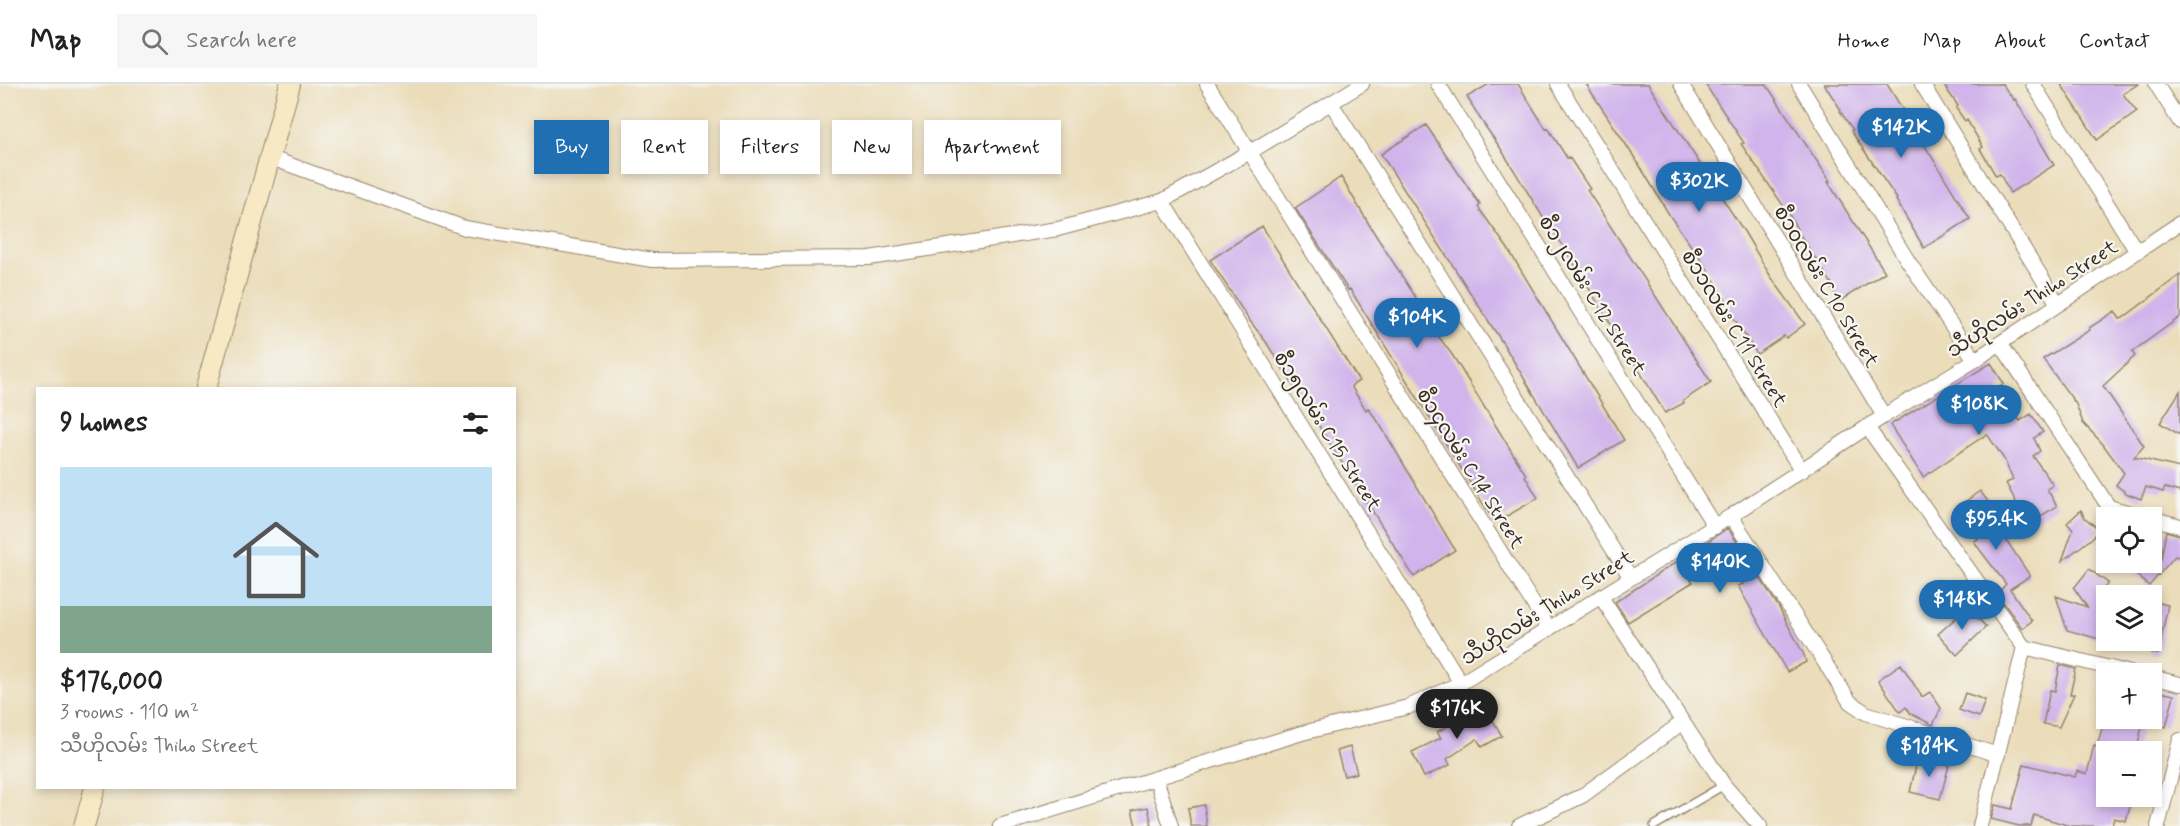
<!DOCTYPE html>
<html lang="en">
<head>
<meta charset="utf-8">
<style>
	body { margin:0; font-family:Mynerve,"Noto Sans Myanmar",sans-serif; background:#f6f6f6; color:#222; height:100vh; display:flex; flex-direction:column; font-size:22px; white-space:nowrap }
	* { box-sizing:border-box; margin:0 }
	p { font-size:20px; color:#767676 }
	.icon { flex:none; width:33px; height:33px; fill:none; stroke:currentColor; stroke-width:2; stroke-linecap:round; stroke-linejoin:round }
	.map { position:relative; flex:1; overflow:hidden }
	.side { position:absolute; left:36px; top:303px; width:480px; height:402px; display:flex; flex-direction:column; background:#fff; border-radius:0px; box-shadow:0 3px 9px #0003 }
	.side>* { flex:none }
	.hud { position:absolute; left:534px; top:36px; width:570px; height:54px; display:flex; gap:12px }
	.fabs { position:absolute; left:2096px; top:423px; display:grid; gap:12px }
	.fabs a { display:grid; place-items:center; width:66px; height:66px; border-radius:0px; background:#fff; box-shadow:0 3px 9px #0003; font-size:30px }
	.price { position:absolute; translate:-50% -51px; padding:0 14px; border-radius:21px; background:#1f6fb2; color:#fff; font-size:20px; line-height:39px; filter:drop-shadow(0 2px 3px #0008) }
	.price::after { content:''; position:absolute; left:50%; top:36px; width:18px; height:14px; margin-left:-9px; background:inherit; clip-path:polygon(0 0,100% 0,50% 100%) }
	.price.active { background:#222; color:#fff }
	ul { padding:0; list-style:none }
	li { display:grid; align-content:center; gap:12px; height:318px; padding:0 24px }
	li+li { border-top:2px solid #e0e0e0 }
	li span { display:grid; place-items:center; height:186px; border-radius:0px; color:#555 }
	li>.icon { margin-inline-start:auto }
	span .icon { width:108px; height:108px; fill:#fffc; stroke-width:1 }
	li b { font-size:26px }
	h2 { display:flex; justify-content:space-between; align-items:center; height:72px; padding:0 24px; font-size:26px }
	.chip { padding:0 21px; border-radius:0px; background:#fff; box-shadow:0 3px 9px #0003; font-size:21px; line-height:54px }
	.chip.active { background:#1f6fb2; color:#fff }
	header { display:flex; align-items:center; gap:36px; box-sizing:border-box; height:84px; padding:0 30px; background:#fff; border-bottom:2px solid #e0e0e0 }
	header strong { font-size:28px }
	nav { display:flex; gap:33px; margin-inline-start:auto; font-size:21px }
	.search { width:420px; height:54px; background:#f6f6f6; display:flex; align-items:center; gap:15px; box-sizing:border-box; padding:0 21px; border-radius:0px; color:#767676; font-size:22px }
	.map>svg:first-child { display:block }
</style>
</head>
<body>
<header>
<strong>Map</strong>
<div class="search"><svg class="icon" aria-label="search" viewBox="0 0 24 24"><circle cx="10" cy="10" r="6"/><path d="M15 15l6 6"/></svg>Search here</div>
<nav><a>Home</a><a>Map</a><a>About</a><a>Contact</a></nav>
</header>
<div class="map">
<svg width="2180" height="742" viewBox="0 0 2180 742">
	<rect width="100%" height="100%" fill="#f6f6f2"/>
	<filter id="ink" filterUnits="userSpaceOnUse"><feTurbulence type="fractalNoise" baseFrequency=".0167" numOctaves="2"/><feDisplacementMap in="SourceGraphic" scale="12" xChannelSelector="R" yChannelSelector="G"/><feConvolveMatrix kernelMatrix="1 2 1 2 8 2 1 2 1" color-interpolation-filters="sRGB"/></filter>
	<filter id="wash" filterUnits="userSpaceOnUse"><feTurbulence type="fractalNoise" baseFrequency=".008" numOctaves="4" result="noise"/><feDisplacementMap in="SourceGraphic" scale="24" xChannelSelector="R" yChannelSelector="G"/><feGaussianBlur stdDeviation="1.35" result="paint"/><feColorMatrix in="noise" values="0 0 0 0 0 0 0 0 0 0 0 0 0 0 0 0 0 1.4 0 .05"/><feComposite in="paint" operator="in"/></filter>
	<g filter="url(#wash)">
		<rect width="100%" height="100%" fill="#ebddba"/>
		<g id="blocks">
			<path fill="#d0b4eb" d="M 1489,0 L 1518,0 L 1546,45 L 1548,44 L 1567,74 L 1569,73 L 1590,105 L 1587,106 L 1711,298 L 1683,317 L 1684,319 L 1665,329 L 1546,134 L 1544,135 L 1501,65 L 1481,36 L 1467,13 Z
				M 1586,0 L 1648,0 L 1745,149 L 1771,193 L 1805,240 L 1786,254 L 1784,252 L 1757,270 L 1727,224 L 1730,222 L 1706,183 L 1670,132 L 1640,82 Z
				M 1705,0 L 1766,0 L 1830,97 L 1828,98 L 1885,188 L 1840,217 L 1830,202 L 1832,200 L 1800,151 L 1789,130 L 1741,60 L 1744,59 Z
				M 1824,0 L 1887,0 L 1970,135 L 1924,164 L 1896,116 L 1897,115 L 1851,47 L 1853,46 L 1840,27 L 1841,26 Z
				M 1943,0 L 2002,0 L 2014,16 L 2015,15 L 2054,81 L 2010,109 L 2000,90 L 1996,92 L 1980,65 L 1983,63 L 1967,36 L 1965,37 L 1956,24 L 1958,22 Z
				M 2061,0 L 2138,0 L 2123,10 L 2137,28 L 2097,56 Z
				M 1426,41 L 1480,121 L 1478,123 L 1508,165 L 1624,356 L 1578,384 L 1504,261 L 1381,70 Z
				M 1341,93 L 1373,147 L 1438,248 L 1436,249 L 1453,272 L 1526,391 L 1525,392 L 1538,414 L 1495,439 L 1350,205 L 1348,206 L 1295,124 Z
				M 1262,142 L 1359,297 L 1351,302 L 1366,326 L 1368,324 L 1379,339 L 1455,466 L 1414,493 L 1266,258 L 1247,233 L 1210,176 Z
				M 2180,191 L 2180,233 L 2132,268 L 2135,272 L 2103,302 L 2144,362 L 2134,373 L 2180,384 L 2180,408 L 2165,404 L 2163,408 L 2146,403 L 2141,415 L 2128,410 L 2116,401 L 2124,389 L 2102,359 L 2083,339 L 2076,320 L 2043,275 L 2090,246 L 2089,244 L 2115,227 L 2120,235 L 2123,234 Z
				M 1991,279 L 2004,300 L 1998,304 L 2020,337 L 2031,330 L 2043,348 L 2034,354 L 2040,367 L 2033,372 L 2053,401 L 2047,405 L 2057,422 L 2030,439 L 2024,421 L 2019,424 L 2006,399 L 2013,396 L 2004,375 L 1987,350 L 1923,393 L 1890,341 Z
				M 2180,307 L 2180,351 L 2160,339 Z
				M 1980,407 L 1996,428 L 1992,430 L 2003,451 L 2030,492 L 2010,505 L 2032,537 L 2022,544 L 1997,510 L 2006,500 L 1980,466 L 1974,457 L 1978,455 L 1955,425 Z
				M 2081,426 L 2085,434 L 2100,446 L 2091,455 L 2062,477 L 2073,446 L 2067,439 Z
				M 1728,444 L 1778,522 L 1804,571 L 1806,578 L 1787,588 L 1738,502 L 1743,500 L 1723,470 L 1689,493 L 1693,498 L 1628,538 L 1615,518 Z
				M 2166,447 L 2180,451 L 2180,473 L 2175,472 L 2149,502 L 2133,488 L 2141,478 L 2151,478 L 2151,466 L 2161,475 Z
				M 2089,485 L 2108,499 L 2102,507 L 2106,508 L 2106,557 L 2067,546 L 2056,512 L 2087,523 L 2074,504 Z
				M 2151,517 L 2168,521 L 2158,570 L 2151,569 Z
				M 1968,523 L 1986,543 L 1957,571 L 1938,550 Z
				M 1901,580 L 1922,613 L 1930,608 L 1941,624 L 1933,641 L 1911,630 L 1906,623 L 1900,628 L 1878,596 Z
				M 2060,581 L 2076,585 L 2070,610 L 2074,610 L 2059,643 L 2043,640 L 2048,616 L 2050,606 L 2055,607 Z
				M 2151,606 L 2174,611 L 2166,643 L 2151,639 Z
				M 1965,609 L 1985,616 L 1979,633 L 1959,626 Z
				M 1484,621 L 1502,652 L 1482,663 L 1477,655 L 1447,675 L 1450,681 L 1424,693 L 1412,668 L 1441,654 L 1437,648 Z
				M 2105,634 L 2144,634 L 2136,668 L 2106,668 L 2106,712 L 2133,712 L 2126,737 L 2114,734 L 2112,742 L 2070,742 L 2034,731 L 2031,742 L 2019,742 L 1991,735 L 1995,721 L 2012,725 L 2024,680 L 2075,693 L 2077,687 L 2087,690 L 2094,661 L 2097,662 Z
				M 1350,663 L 1357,689 L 1344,692 L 1337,667 Z
				M 1918,673 L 1949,681 L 1940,715 L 1910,708 Z
				M 1204,721 L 1207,742 L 1191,742 L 1188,724 Z
				M 1148,723 L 1152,742 L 1136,742 L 1132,726 Z"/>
		</g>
	</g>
	<g filter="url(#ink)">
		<use href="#blocks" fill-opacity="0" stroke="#93846c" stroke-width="1.5"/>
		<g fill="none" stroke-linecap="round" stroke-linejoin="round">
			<g stroke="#93846c" stroke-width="10">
				<path id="lane" d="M 1654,742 L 1724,701"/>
			</g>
			<g stroke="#93846c" stroke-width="16">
				<path id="street" d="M 1207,0 L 1549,545
					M 1438,0 L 1715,443
					M 1558,0 L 1802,387
					M 1681,0 L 1884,332
					M 1799,0 L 1908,177 L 1975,276
					M 1922,0 L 2058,220
					M 2033,0 L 2137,168
					M 2156,0 L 2180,38
					M 1331,19 L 1631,494
					M 271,74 L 465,144 L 652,176 L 869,174 L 1058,145 L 1162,117 L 1250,68 L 1362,0
					M 1162,117 L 1461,599
					M 2000,259 L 2109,423 L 2148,434
					M 1867,343 L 2024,563
					M 1731,432 L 1850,618 L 1866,629 L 1998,671
					M 2151,434 L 2180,442
					M 1601,513 L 1724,701 L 1760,742
					M 2024,563 L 2135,590
					M 2151,593 L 2180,600
					M 1156,694 L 1171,742
					M 1000,742 L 1302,649 L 1408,623 L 1461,599 L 1731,432 L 1884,332 L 1975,276 L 2180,139
					M 1519,742 L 1582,712 L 1683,638
					M 1980,742 L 2024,563
					M 2158,742 L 2180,656"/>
			</g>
			<g stroke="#93846c" stroke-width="22">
				<path id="secondary" d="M 206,304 L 290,0
					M 84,742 L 95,704"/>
			</g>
			<use href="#lane" stroke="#fff" stroke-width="7"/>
			<use href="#street" stroke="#fff" stroke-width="14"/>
			<use href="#secondary" stroke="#f7e9c3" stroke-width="20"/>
		</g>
	</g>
	<g text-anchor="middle" stroke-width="4.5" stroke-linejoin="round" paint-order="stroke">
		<g font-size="20" fill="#3b2a1e" stroke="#f6f6f2">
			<text transform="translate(1827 202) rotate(59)" y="7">စီ၁၀လမ်း C10 Street</text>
			<text transform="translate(1593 211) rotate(58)" y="7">စီ၁၂လမ်း C12 Street</text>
			<text transform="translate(2032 214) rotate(-33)" y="7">သီဟိုလမ်း Thiho Street</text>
			<text transform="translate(1735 244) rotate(58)" y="7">စီ၁၁လမ်း C11 Street</text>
			<text transform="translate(1328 347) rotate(58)" y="7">စီ၁၅လမ်း C15 Street</text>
			<text transform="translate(1471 384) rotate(58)" y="7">စီ၁၄လမ်း C14 Street</text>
			<text transform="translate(1547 523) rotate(-32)" y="7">သီဟိုလမ်း Thiho Street</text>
		</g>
	</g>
</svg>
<div class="fabs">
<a><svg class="icon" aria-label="locate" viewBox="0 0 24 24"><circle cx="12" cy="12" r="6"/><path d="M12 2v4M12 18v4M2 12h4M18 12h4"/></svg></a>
<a><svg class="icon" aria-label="layers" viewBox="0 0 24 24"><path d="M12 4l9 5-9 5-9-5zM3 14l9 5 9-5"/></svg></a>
<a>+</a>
<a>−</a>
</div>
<b class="price" style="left:1901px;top:75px">$142K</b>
<b class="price" style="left:1699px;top:129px">$302K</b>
<b class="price" style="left:1417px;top:265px">$104K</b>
<b class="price" style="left:1979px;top:352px">$108K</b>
<b class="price" style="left:1996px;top:467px">$95.4K</b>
<b class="price" style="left:1720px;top:510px">$140K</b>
<b class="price" style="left:1962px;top:547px">$148K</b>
<b class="price active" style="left:1457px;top:656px">$176K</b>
<b class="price" style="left:1929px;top:694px">$184K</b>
<div class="hud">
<a class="chip active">Buy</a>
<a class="chip">Rent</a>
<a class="chip">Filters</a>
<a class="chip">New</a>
<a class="chip">Apartment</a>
</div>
<section class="side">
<h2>9 homes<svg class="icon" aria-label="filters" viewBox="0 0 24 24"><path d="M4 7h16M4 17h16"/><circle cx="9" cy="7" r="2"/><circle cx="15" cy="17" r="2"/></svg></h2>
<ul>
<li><span style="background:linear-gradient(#bfe0f5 75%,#7fa58c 0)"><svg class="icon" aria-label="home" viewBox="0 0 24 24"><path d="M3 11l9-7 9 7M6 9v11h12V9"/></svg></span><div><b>$176,000</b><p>3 rooms · 110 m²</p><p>သီဟိုလမ်း Thiho Street</p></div></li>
</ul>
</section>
</div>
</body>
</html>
